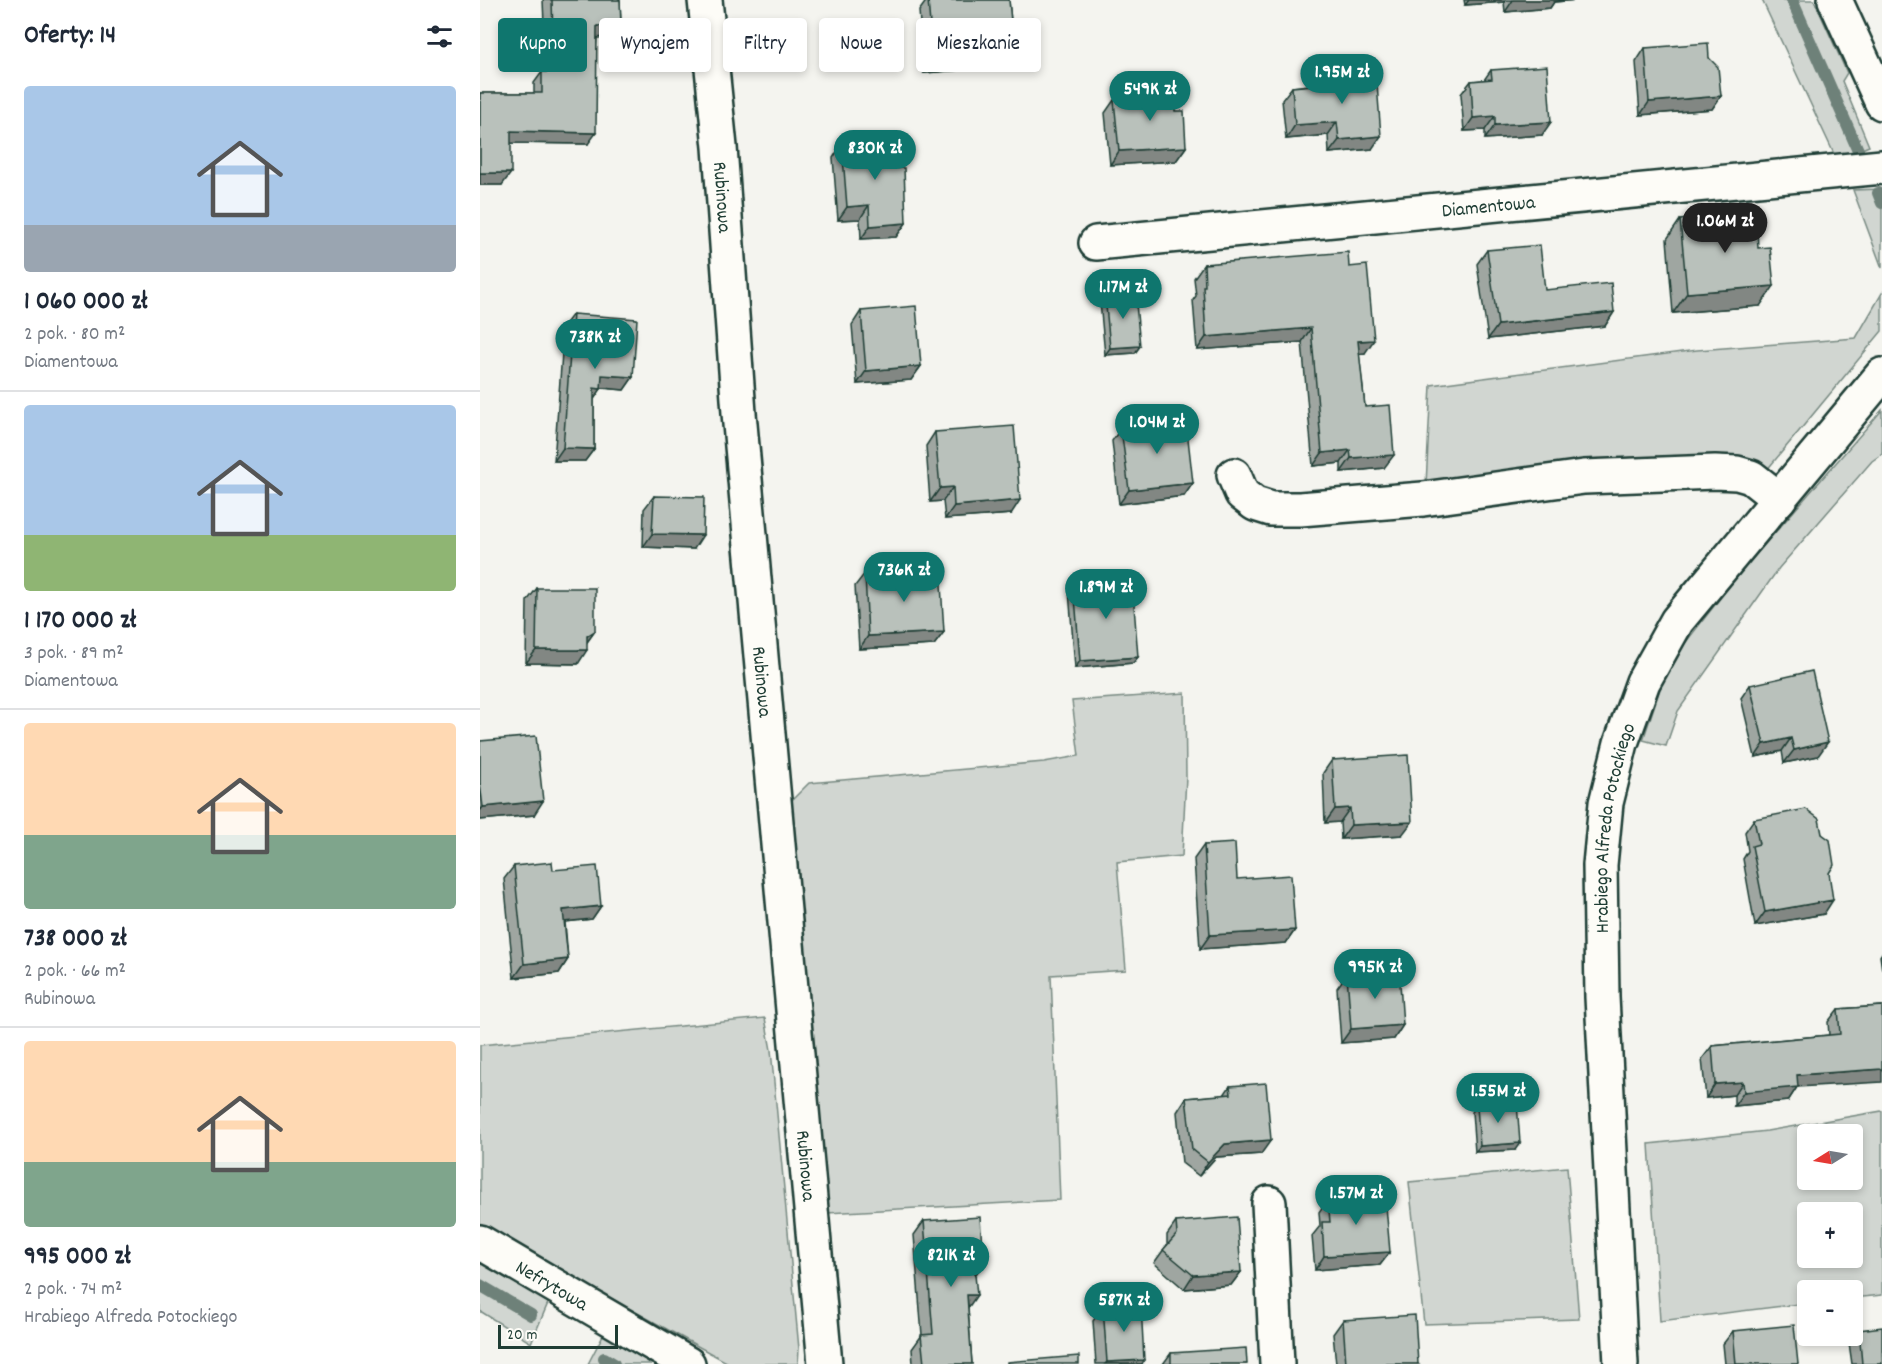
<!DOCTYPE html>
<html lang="pl">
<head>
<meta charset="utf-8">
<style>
	body { margin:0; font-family:Dekko,sans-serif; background:#f2f2f3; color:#1f2937; height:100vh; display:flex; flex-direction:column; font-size:22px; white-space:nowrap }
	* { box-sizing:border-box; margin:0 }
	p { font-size:20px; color:#747a83 }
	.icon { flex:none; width:33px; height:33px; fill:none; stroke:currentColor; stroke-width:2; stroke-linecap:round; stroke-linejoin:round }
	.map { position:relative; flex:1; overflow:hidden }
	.drawer { display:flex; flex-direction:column; background:#fff; width:480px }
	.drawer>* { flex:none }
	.guide { position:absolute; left:18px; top:18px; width:570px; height:54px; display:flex; gap:12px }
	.needle { width:39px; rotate:259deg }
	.buttons { position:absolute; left:1317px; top:1124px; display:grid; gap:12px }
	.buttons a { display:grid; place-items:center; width:66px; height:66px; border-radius:6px; background:#fff; box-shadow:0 3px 9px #0003; font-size:30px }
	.scale { position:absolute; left:18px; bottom:15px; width:120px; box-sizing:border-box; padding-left:6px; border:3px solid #1f3d34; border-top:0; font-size:16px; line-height:21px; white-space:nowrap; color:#1f3d34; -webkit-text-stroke:4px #fdfcf7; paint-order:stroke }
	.price { position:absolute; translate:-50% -51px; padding:0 14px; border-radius:21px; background:#0f766e; color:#fff; font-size:20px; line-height:39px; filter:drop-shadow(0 2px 3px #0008) }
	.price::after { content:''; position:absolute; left:50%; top:36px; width:18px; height:14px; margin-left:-9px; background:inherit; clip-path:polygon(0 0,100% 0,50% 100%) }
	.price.active { background:#222; color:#fff }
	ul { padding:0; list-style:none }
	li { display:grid; align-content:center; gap:12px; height:318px; padding:0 24px }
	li+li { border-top:2px solid #e0e1e3 }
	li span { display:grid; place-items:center; height:186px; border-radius:6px; color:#555 }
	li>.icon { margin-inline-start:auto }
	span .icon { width:108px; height:108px; fill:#fffc; stroke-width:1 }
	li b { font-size:26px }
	h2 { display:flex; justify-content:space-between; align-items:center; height:72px; padding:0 24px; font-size:26px }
	.pill { padding:0 21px; border-radius:6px; background:#fff; box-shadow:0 3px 9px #0003; font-size:21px; line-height:54px }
	.pill.active { background:#0f766e; color:#fff }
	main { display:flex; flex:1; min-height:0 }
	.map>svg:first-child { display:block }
</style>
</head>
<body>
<main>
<section class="drawer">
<h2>Oferty: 14<svg class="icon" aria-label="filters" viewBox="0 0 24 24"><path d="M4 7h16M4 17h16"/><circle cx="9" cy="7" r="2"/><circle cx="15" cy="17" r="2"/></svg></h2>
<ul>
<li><span style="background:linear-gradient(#a9c7e8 75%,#9aa5b1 0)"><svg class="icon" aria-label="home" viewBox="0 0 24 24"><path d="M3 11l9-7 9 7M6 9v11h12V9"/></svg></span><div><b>1 060 000 zł</b><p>2 pok. · 80 m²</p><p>Diamentowa</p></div></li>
<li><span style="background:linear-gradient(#a9c7e8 70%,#8fb573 0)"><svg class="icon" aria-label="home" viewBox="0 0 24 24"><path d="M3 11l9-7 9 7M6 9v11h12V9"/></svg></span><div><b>1 170 000 zł</b><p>3 pok. · 89 m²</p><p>Diamentowa</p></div></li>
<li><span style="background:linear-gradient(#ffd9b3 60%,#7fa58c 0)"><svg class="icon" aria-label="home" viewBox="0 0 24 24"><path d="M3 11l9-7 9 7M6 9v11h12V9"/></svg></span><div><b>738 000 zł</b><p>2 pok. · 66 m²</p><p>Rubinowa</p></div></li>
<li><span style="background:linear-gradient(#ffd9b3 65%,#7fa58c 0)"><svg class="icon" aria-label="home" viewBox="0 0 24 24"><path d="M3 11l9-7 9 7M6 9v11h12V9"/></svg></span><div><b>995 000 zł</b><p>2 pok. · 74 m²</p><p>Hrabiego Alfreda Potockiego</p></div></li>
</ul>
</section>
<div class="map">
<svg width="1402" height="1364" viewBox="0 0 1402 1364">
	<rect width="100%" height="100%" fill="#f4f4ef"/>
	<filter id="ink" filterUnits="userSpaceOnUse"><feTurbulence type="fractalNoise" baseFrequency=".0167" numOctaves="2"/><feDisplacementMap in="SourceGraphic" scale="12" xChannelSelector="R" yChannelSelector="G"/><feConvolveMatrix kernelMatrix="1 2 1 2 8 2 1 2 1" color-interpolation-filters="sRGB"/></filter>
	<g filter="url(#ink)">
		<path fill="#d1d6d1" stroke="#788a82" stroke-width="1.5" fill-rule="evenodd" d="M 1282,0 L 1334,0 L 1367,73 L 1362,81 L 1389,146 L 1360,158 L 1355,156 Z
			M 1402,189 L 1402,268 L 1373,190 Z
			M 1402,293 L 1402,331 L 1286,471 L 946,485 L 951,385 L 1217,350 L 1376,338 Z
			M 1402,410 L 1402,454 L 1392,461 L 1299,568 L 1198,711 L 1186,746 L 1163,740 L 1188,665 L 1259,574 Z
			M 705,693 L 706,777 L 702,856 L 637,862 L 646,970 L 571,975 L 580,1200 L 347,1213 L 310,802 L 329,783 L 564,762 L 599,756 L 592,701 Z
			M 285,1018 L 291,1050 L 319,1349 L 318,1364 L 250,1364 L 60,1259 L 0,1223 L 0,1045 Z
			M 1402,1111 L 1402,1295 L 1373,1298 L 1372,1290 L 1328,1290 L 1327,1303 L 1180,1321 L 1169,1144 L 1287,1131 ZM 1328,1134 L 1372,1134 L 1372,1179 L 1328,1179 ZM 1328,1212 L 1372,1212 L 1372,1257 L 1328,1257 Z
			M 1087,1167 L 1099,1319 L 944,1324 L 929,1182 Z
			M 0,1259 L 71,1296 L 51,1343 L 0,1311 Z
			M 124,1333 L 178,1364 L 108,1364 Z"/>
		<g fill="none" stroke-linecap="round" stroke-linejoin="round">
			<path stroke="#6e8179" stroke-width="12" d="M 1312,0 L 1378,150
				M 1398,193 L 1402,203
				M 0,1285 L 51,1315
				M 124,1358 L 134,1364"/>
			<g stroke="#1f3d34" stroke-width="38">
				<g id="minor">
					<path id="s1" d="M 225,0 L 240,147 L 259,413 L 345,1364"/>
					<path d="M 1355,0 L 1402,103"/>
					<path id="s2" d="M 616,243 L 1402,167"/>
					<path d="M 754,475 L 762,494 L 775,504 L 791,509 L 820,509 L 943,499 L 1104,477 L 1235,472 L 1257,473 L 1271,477 L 1299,499"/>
					<path d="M 789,1203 L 797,1364"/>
					<path id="s3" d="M 0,1242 L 208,1364"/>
					<path id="s4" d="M 1141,1364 L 1122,997 L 1120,865 L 1126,803 L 1141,743 L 1163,682 L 1197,621 L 1402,375"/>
				</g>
			</g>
			<use href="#minor" stroke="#fdfcf7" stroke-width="33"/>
		</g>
		<path fill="#9fa6a1" stroke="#1f3d34" stroke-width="1.5" d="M 63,0 L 140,0 L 141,25 L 133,37 L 117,38 L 108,144 L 31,143 L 22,185 L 0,185 L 0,93 L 54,93 L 54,83 L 62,72 L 66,72 Z
			M 447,0 L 529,0 L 533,43 L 524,57 L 512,58 L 504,68 L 444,73 L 439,11 Z
			M 984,0 L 1097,0 L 1074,2 L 1070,8 L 1025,12 L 1024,2 L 985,5 Z
			M 1165,48 L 1229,58 L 1241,96 L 1232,109 L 1160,115 L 1156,62 Z
			M 1011,70 L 1062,135 L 1005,139 L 1005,130 L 984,131 L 981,94 L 991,81 L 1004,80 Z
			M 853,74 L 892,149 L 849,153 L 848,135 L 806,139 L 802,100 L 812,87 L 847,83 Z
			M 656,91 L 695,111 L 706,147 L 696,161 L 630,165 L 625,113 L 634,100 L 650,99 Z
			M 362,144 L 417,168 L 426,223 L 416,237 L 381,239 L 380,219 L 358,220 L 353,158 Z
			M 1200,220 L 1280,306 L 1193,313 L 1187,239 Z
			M 1007,250 L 1065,290 L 1134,312 L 1125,326 L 1008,339 L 997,264 Z
			M 724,264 L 869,267 L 885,353 L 879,354 L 885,407 L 904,468 L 861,472 L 861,463 L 833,466 L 822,342 L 717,350 L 713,300 L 716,296 L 714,278 Z
			M 625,295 L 660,346 L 655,353 L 625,355 L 620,302 Z
			M 381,311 L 441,366 L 431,380 L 377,384 L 372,325 Z
			M 93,314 L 153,377 L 144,390 L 121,388 L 114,399 L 114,449 L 105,461 L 74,461 L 84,326 Z
			M 641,428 L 713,483 L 704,496 L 639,504 L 632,441 Z
			M 455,432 L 531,514 L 465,519 L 463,501 L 450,502 L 446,446 Z
			M 174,496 L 214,549 L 163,547 L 164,509 Z
			M 385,573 L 464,632 L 454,645 L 379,649 L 375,586 Z
			M 594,584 L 658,657 L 653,663 L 595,668 L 589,591 Z
			M 57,588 L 115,631 L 107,642 L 98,664 L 46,663 L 47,601 Z
			M 1270,685 L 1338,756 L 1304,763 L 1302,751 L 1275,757 L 1261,698 Z
			M 0,741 L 54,815 L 0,820 Z
			M 852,760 L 922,835 L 861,839 L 860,822 L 845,823 L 843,773 Z
			M 1274,819 L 1342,834 L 1349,873 L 1344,914 L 1275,926 L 1263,859 L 1268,851 L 1265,832 Z
			M 724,845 L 757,879 L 815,930 L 806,943 L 720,949 L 714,859 Z
			M 34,866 L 73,870 L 121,906 L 112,919 L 85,922 L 88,959 L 79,973 L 34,978 L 24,879 Z
			M 1402,953 L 1402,970 L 1400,956 Z
			M 867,974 L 923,1025 L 914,1039 L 861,1043 L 857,988 Z
			M 1402,1006 L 1317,1087 L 1308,1101 L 1254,1106 L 1254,1095 L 1226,1098 L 1222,1059 L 1232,1046 L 1349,1035 L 1348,1022 L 1358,1009 Z
			M 750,1086 L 781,1154 L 736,1157 L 719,1176 L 702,1163 L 697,1112 L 706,1098 L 744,1095 Z
			M 997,1106 L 1035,1150 L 995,1152 L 992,1112 Z
			M 848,1199 L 910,1252 L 900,1265 L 835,1270 L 832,1236 L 840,1226 L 839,1212 Z
			M 444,1221 L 495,1275 L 488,1308 L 492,1364 L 433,1364 L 432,1349 L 442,1335 L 434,1235 Z
			M 696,1222 L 761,1272 L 751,1285 L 704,1289 L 674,1263 L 687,1245 L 687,1235 Z
			M 623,1307 L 662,1364 L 616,1364 L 613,1321 Z
			M 863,1320 L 938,1364 L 856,1364 L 853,1334 Z
			M 1379,1330 L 1402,1364 L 1372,1364 L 1369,1343 Z
			M 1253,1331 L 1318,1364 L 1245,1364 L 1243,1344 Z
			M 691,1353 L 767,1364 L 683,1364 Z"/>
		<path fill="#828783" stroke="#1f3d34" stroke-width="1.5" d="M 989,0 L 1025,0 L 1024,2 L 985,5 Z
			M 1033,0 L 1097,0 L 1074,2 L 1070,8 L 1025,12 Z
			M 141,25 L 133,37 L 109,38 L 117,26 Z
			M 533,43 L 524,57 L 512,58 L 504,68 L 444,73 L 453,60 L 513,45 Z
			M 1241,96 L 1232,109 L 1160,115 L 1169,102 Z
			M 1015,116 L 1005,130 L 984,131 L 993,118 Z
			M 857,122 L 848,135 L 806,139 L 815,125 Z
			M 1071,122 L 1062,135 L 1005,139 L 1015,125 Z
			M 31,131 L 116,133 L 108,144 L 23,143 Z
			M 901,136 L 892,149 L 849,153 L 859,140 Z
			M 706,147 L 696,161 L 630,165 L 639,151 Z
			M 0,173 L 31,173 L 22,185 L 0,185 Z
			M 389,205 L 380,219 L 358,220 L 367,207 Z
			M 426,223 L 416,237 L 381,239 L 390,226 Z
			M 1294,286 L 1280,306 L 1193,313 L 1207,293 Z
			M 1134,312 L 1125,326 L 1008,339 L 1018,325 Z
			M 831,328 L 822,342 L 717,350 L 726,337 Z
			M 894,340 L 885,353 L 868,355 L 878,341 Z
			M 660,346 L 655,353 L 625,355 L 630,348 Z
			M 441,366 L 431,380 L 377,384 L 386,371 Z
			M 122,375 L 153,377 L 144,390 L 113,387 Z
			M 114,388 L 121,389 L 112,402 Z
			M 83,448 L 114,449 L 105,461 L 74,461 Z
			M 870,450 L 861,463 L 833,466 L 842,453 Z
			M 914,455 L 904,468 L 861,472 L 871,458 Z
			M 713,483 L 704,496 L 639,504 L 649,490 Z
			M 473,487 L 463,501 L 450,502 L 460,488 Z
			M 540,500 L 531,514 L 465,519 L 474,506 Z
			M 172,534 L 223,535 L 214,549 L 163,547 Z
			M 115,631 L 105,645 L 107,636 Z
			M 464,632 L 454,645 L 379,649 L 388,636 Z
			M 56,650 L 107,650 L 98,664 L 46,663 Z
			M 658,657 L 653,663 L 595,668 L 600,661 Z
			M 1311,738 L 1302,751 L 1275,757 L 1284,744 Z
			M 1348,742 L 1338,756 L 1304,763 L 1314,750 Z
			M 63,801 L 54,815 L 0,820 L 0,811 L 3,807 Z
			M 870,808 L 860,822 L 845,823 L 855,809 Z
			M 932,822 L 922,835 L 861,839 L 871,825 Z
			M 1353,900 L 1344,914 L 1275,926 L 1285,912 Z
			M 121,906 L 112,919 L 74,923 L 83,910 Z
			M 815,930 L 806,943 L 720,949 L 730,935 Z
			M 88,959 L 79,973 L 34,978 L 44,964 Z
			M 923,1025 L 914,1039 L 861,1043 L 871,1029 Z
			M 1402,1069 L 1402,1082 L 1317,1087 L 1308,1101 L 1254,1106 L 1264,1092 L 1317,1075 Z
			M 1263,1082 L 1254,1095 L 1226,1098 L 1235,1084 Z
			M 791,1140 L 781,1154 L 736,1157 L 719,1176 L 728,1162 L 745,1144 Z
			M 1040,1143 L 1035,1150 L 995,1152 L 1000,1146 Z
			M 910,1252 L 900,1265 L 835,1270 L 844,1256 Z
			M 503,1264 L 494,1277 L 494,1265 Z
			M 761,1272 L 751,1285 L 704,1289 L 713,1275 Z
			M 487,1295 L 497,1295 L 488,1308 Z
			M 664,1360 L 662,1364 L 625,1364 L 627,1362 Z"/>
		<path fill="#b9c1bb" stroke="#1f3d34" stroke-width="1.5" d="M 72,0 L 140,0 L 141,25 L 117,26 L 116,133 L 31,131 L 31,173 L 0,173 L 0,93 L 62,93 L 62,72 L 74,72 Z
			M 448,0 L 529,0 L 533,43 L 513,45 L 514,54 L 453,60 Z
			M 1228,43 L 1229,58 L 1238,67 L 1241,96 L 1169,102 L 1165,48 Z
			M 1067,66 L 1071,122 L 1015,125 L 1015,116 L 993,118 L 991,81 L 1012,79 L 1011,70 Z
			M 896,71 L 901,136 L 859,140 L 857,122 L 815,125 L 812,87 L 854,83 L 853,74 Z
			M 694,89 L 695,111 L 704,111 L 706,147 L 639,151 L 634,100 L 656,98 L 656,91 Z
			M 415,140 L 417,168 L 424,168 L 426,223 L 390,226 L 389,205 L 367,207 L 362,144 Z
			M 1276,213 L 1278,248 L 1290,247 L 1294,286 L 1207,293 L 1200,220 Z
			M 1060,245 L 1065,290 L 1131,283 L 1134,312 L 1018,325 L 1007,250 Z
			M 868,252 L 869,267 L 887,265 L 894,340 L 878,341 L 885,407 L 910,405 L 914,455 L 871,458 L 870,450 L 842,453 L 831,328 L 726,337 L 723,286 L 725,286 L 724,264 Z
			M 655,293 L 660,346 L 630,348 L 625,295 Z
			M 436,306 L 441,366 L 386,371 L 381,311 Z
			M 93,314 L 157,319 L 153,377 L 122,375 L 121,389 L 114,388 L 114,449 L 83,448 Z
			M 706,421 L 713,483 L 649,490 L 641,428 Z
			M 534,426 L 540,500 L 474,506 L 473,487 L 460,488 L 455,432 Z
			M 174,496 L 224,497 L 223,535 L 172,534 Z
			M 460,569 L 464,632 L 388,636 L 385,573 Z
			M 652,580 L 658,657 L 600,661 L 594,584 Z
			M 57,588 L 115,588 L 115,631 L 107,636 L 107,650 L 56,650 Z
			M 1332,671 L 1348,742 L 1314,750 L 1311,738 L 1284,744 L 1270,685 Z
			M 56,736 L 63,801 L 3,807 L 0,783 L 0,741 Z
			M 928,755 L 932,822 L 871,825 L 870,808 L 855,809 L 852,760 Z
			M 1326,809 L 1339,819 L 1342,834 L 1350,840 L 1354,865 L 1349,873 L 1353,900 L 1285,912 L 1272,846 L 1279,844 L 1274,819 Z
			M 755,843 L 757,879 L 811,875 L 815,930 L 730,935 L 724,845 Z
			M 72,862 L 73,870 L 117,866 L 121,906 L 83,910 L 88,959 L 44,964 L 34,866 Z
			M 919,970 L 923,1025 L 871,1029 L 867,974 Z
			M 1402,1006 L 1402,1069 L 1317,1075 L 1318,1087 L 1264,1092 L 1263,1082 L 1235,1084 L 1232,1046 L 1360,1034 L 1358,1009 Z
			M 786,1083 L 791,1140 L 745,1144 L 728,1162 L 712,1149 L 706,1098 L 751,1094 L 750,1086 Z
			M 1037,1103 L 1040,1143 L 1000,1146 L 997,1106 Z
			M 905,1195 L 910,1252 L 844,1256 L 842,1222 L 850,1222 L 848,1199 Z
			M 500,1217 L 503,1264 L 494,1265 L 497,1295 L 487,1295 L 492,1364 L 444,1364 L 441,1335 L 453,1334 L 444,1221 Z
			M 757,1217 L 761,1272 L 713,1275 L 683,1250 L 697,1234 L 696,1222 Z
			M 661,1305 L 664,1360 L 627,1362 L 623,1307 Z
			M 935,1315 L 938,1364 L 866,1364 L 863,1320 Z
			M 1314,1325 L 1318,1364 L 1256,1364 L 1253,1331 Z
			M 1402,1327 L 1402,1364 L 1382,1364 L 1379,1330 Z
			M 766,1348 L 767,1364 L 691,1364 L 691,1353 Z
			M 599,1356 L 599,1364 L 527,1364 L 527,1362 Z"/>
	</g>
	<g text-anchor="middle" stroke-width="4.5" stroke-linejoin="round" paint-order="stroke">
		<g font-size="20" fill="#1f3d34" stroke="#fdfcf7">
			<text dy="7" stroke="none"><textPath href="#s1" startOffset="198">Rubinowa</textPath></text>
			<text dy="7" stroke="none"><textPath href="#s2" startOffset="394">Diamentowa</textPath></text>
			<text dy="7" stroke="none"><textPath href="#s1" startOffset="684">Rubinowa</textPath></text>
			<text dy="7" stroke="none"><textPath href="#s4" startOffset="538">Hrabiego Alfreda Potockiego</textPath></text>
			<text dy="7" stroke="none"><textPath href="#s1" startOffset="1170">Rubinowa</textPath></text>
			<text dy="7" stroke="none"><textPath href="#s3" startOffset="84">Nefrytowa</textPath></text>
		</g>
	</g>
</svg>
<div class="buttons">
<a><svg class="needle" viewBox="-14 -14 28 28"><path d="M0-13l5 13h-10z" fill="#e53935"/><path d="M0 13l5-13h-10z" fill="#747a83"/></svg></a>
<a>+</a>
<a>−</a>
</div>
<div class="scale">20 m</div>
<b class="price" style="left:862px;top:105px">1.95M zł</b>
<b class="price" style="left:670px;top:122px">549K zł</b>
<b class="price" style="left:395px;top:181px">830K zł</b>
<b class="price active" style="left:1245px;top:254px">1.06M zł</b>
<b class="price" style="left:643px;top:320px">1.17M zł</b>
<b class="price" style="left:115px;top:370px">738K zł</b>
<b class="price" style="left:677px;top:455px">1.04M zł</b>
<b class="price" style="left:424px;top:603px">736K zł</b>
<b class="price" style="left:626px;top:620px">1.89M zł</b>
<b class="price" style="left:895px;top:1000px">995K zł</b>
<b class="price" style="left:1018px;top:1124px">1.55M zł</b>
<b class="price" style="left:876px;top:1226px">1.57M zł</b>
<b class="price" style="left:471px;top:1288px">821K zł</b>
<b class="price" style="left:644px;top:1333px">587K zł</b>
<div class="guide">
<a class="pill active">Kupno</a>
<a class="pill">Wynajem</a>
<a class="pill">Filtry</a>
<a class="pill">Nowe</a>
<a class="pill">Mieszkanie</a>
</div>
</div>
</main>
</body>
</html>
